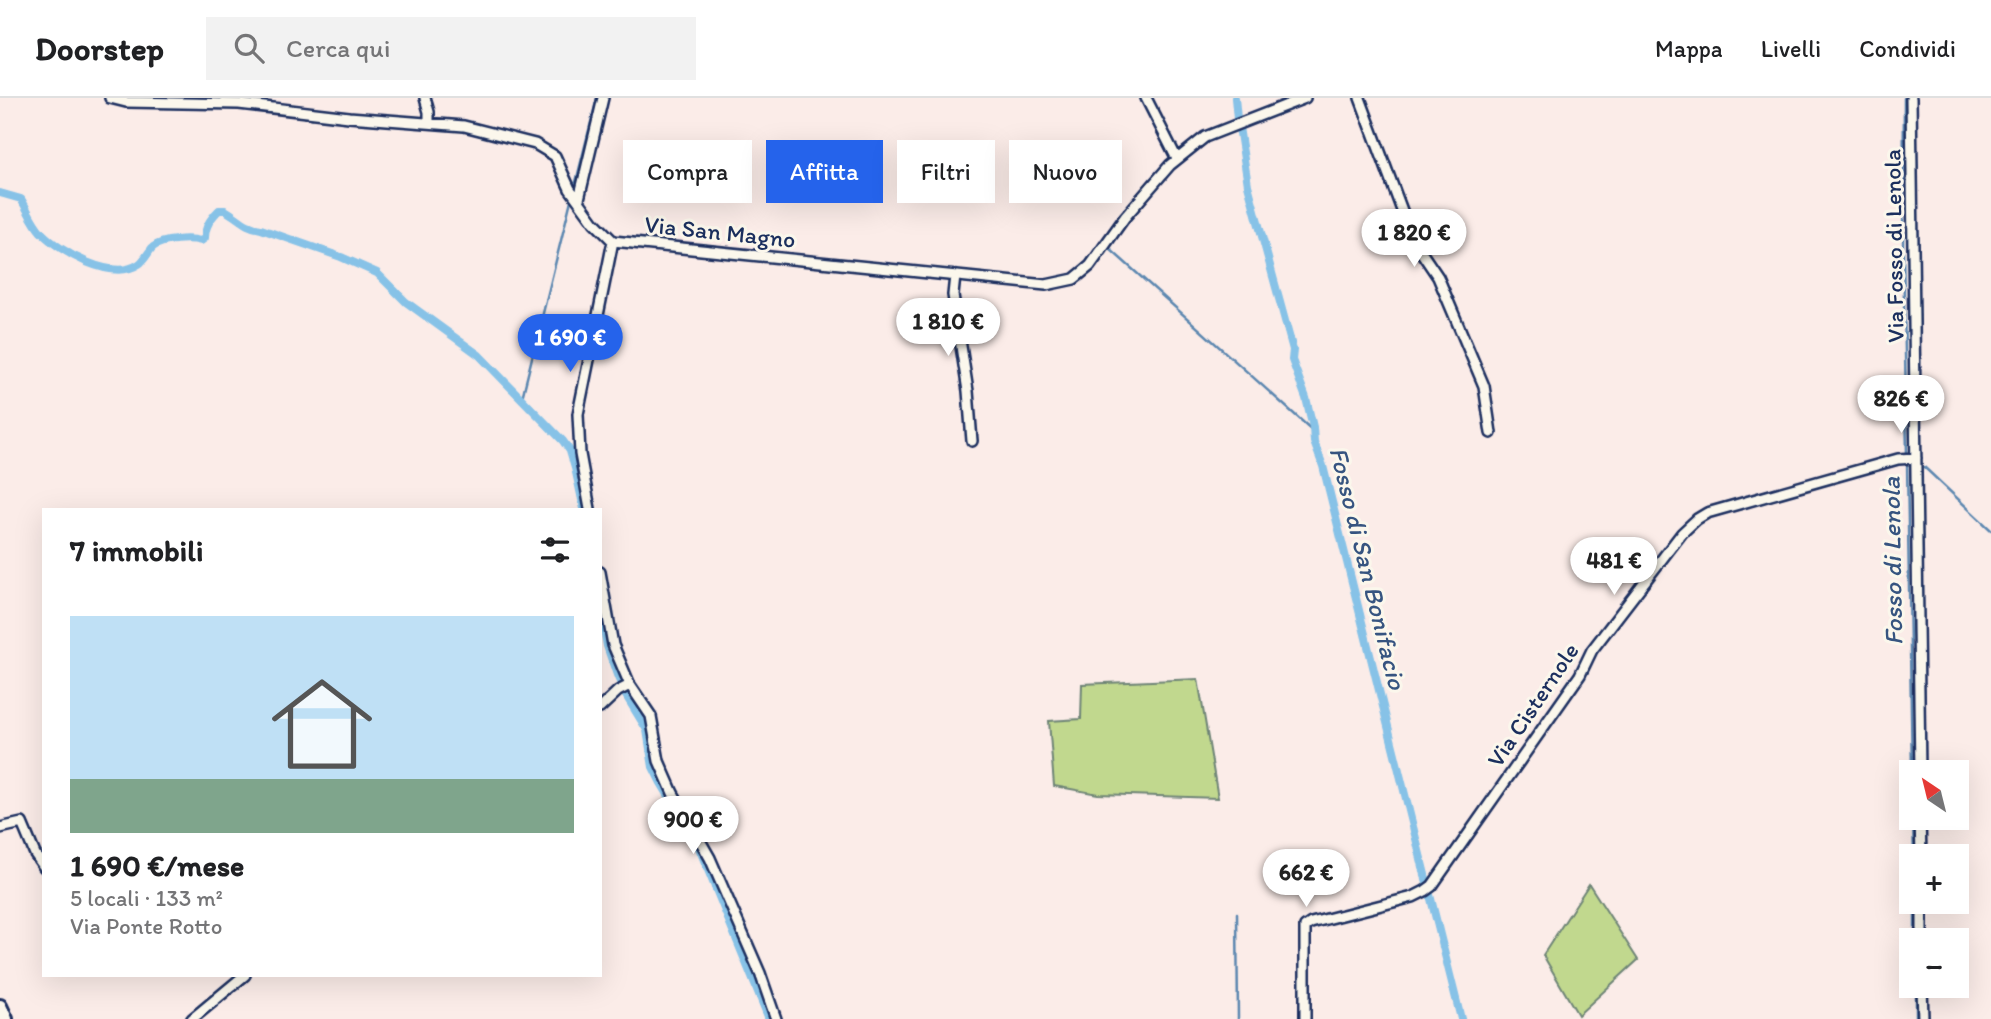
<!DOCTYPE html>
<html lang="it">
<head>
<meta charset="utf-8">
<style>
	body { margin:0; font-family:Itim,sans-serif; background:#f2f2f2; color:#202124; height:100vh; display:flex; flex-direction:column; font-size:26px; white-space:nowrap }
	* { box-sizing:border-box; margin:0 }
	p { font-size:23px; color:#757577 }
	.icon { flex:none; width:38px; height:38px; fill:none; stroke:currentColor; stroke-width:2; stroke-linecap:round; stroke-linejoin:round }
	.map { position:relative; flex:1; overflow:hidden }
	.side { position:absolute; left:42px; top:410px; width:560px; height:469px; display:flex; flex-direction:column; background:#fff; border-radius:0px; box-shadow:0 7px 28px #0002 }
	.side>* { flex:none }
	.banner { position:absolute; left:623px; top:42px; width:665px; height:63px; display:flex; gap:14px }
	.needle { width:46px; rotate:325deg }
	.tools { position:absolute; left:1899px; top:662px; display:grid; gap:14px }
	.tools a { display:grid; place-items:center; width:70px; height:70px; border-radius:0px; background:#fff; box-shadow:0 7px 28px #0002; font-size:35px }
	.price { position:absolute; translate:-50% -60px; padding:0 16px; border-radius:24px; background:#fff; color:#222; font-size:23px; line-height:46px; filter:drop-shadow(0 2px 4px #0008) }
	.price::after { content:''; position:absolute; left:50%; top:42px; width:21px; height:16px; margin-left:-10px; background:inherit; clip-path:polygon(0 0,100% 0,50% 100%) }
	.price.on { background:#2563eb; color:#fff }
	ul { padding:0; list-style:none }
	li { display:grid; align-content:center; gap:14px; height:371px; padding:0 28px }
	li+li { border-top:2px solid #e0e0e0 }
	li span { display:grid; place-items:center; height:217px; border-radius:0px; color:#555 }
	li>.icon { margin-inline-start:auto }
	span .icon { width:126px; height:126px; fill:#fffc; stroke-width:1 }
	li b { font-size:30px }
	h2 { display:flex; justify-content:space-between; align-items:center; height:84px; padding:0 28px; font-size:30px }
	.chip { padding:0 24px; border-radius:0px; background:#fff; box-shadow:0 7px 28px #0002; font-size:24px; line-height:63px }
	.chip.on { background:#2563eb; color:#fff }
	header { display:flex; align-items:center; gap:42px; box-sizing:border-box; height:98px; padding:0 35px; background:#fff; border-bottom:2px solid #e0e0e0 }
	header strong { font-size:33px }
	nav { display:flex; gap:38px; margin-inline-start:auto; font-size:24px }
	.search { width:490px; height:63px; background:#f2f2f2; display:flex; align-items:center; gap:18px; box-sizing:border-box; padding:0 24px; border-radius:0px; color:#757577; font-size:26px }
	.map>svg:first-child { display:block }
</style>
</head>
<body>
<header>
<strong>Doorstep</strong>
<div class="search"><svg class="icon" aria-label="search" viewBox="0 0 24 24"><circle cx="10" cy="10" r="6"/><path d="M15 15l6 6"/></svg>Cerca qui</div>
<nav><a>Mappa</a><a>Livelli</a><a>Condividi</a></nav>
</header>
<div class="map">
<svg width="1991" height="921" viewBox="0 0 1991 921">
	<rect width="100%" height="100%" fill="#fbece8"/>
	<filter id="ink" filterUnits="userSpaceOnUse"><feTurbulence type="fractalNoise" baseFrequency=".0143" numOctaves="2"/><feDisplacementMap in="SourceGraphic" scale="14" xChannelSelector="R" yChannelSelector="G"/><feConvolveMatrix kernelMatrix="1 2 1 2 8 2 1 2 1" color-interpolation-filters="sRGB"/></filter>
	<g filter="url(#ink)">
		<path fill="#c1d88e" stroke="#6e8476" stroke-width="2" d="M 1198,581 L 1218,700 L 1098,696 L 1054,688 L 1049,623 L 1081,621 L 1082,586 Z
			M 1589,786 L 1638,862 L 1578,917 L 1543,857 Z"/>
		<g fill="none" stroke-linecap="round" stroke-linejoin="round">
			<path stroke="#5c87b0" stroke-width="2.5" d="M 1904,0 L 1903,152 L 1907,357
				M 574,92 L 597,0
				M 1110,151 L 1313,333
				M 522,300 L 572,98
				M 1907,364 L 1912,674
				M 1924,369 L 1991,432
				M 1913,719 L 1914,758
				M 1915,803 L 1915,842
				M 1237,815 L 1238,921
				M 1916,887 L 1916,921"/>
			<path stroke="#87c2e7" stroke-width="8" d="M 1235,0 L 1237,21
				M 1239,29 L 1248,87 L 1293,252 L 1292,262 L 1306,300 L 1313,329 L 1314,344 L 1323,368 L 1461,921
				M 0,95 L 21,101 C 28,112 32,124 41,134 C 60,154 112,184 139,166 C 145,162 148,154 153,149 C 163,141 190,140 201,143 L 205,140 C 205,128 211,120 219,112 L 225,112 C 239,120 245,129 261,131 L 341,159 L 377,175 L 406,204 L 479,257 L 563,343 L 570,353 L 575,370 L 584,411
				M 600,509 L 607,548 L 617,577 L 625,596 L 647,632 L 653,669 L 661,685 L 687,728
				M 697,745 L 769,921"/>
			<g stroke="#1b2f5e" stroke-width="14">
				<path id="street" d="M 110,0 L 126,4 L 239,6 L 349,19 L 464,28 L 535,46 L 555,58 L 570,91 L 594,124 L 613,143 L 1046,187 L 1074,181 L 1090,168 L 1125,119 L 1170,67 L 1205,39 L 1305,0
					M 425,0 L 429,14 L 429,25
					M 1146,0 L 1177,61
					M 1360,0 L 1413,142 L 1438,179 L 1484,288 L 1491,335
					M 1911,0 L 1920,674
					M 579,101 L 603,0
					M 955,178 L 953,197 L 968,293 L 972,343
					M 590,411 L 580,356 L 578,316 L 613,143
					M 600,474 L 613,547 L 630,587 L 618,593 L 600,610
					M 630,587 L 651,618 L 659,663 L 673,695 L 710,760 L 760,875 L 776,921
					M 1920,719 L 1921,758
					M 0,730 L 22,725 L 35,756 L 44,769
					M 1922,803 L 1922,842
					M 1922,887 L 1923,921
					M 192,921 L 245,877
					M 1305,921 L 1305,829 L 1311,825 L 1413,799 L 1425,793 L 1432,788 L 1580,577 L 1592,552 L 1682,435 L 1697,421 L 1707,415 L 1898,361 L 1916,360"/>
			</g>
			<g stroke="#1b2f5e" stroke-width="18">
				<path id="secondary" d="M 0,908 L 6,921"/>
			</g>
			<use href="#street" stroke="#fbf7ec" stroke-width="9"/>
			<use href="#secondary" stroke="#fbf7ec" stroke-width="12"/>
		</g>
	</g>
	<g text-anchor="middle" stroke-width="6" stroke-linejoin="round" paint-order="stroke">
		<g font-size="24" fill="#1b2f5e" stroke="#fbf7ec">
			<text transform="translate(720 134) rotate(6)" y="8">Via San Magno</text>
			<text transform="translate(1894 148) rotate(-91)" y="8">Via Fosso di Lenola</text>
			<text transform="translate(1533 607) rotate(-56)" y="8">Via Cisternole</text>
		</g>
		<g font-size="26" font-style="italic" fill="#365480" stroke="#fbf7ec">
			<text transform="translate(1892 463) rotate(-91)" y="9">Fosso di Lenola</text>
			<text transform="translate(1368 470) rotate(76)" y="9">Fosso di San Bonifacio</text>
		</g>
	</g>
</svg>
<div class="tools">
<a><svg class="needle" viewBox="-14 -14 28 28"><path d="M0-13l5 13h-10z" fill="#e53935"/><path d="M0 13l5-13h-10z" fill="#757577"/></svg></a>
<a>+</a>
<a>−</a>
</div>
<b class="price" style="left:1414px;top:171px">1 820 €</b>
<b class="price" style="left:948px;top:260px">1 810 €</b>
<b class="price on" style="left:570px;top:276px">1 690 €</b>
<b class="price" style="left:1901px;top:337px">826 €</b>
<b class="price" style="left:1614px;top:499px">481 €</b>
<b class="price" style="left:693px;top:758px">900 €</b>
<b class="price" style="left:1306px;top:811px">662 €</b>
<div class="banner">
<a class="chip">Compra</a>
<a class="chip on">Affitta</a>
<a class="chip">Filtri</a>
<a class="chip">Nuovo</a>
</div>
<section class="side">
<h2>7 immobili<svg class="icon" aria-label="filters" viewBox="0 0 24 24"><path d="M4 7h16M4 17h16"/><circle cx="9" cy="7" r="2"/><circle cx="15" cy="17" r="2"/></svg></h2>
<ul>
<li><span style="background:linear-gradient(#bfe0f5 75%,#7fa58c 0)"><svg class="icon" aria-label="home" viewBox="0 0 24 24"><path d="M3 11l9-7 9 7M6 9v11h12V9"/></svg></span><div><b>1 690 €/mese</b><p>5 locali · 133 m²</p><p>Via Ponte Rotto</p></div></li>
</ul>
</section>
</div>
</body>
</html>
